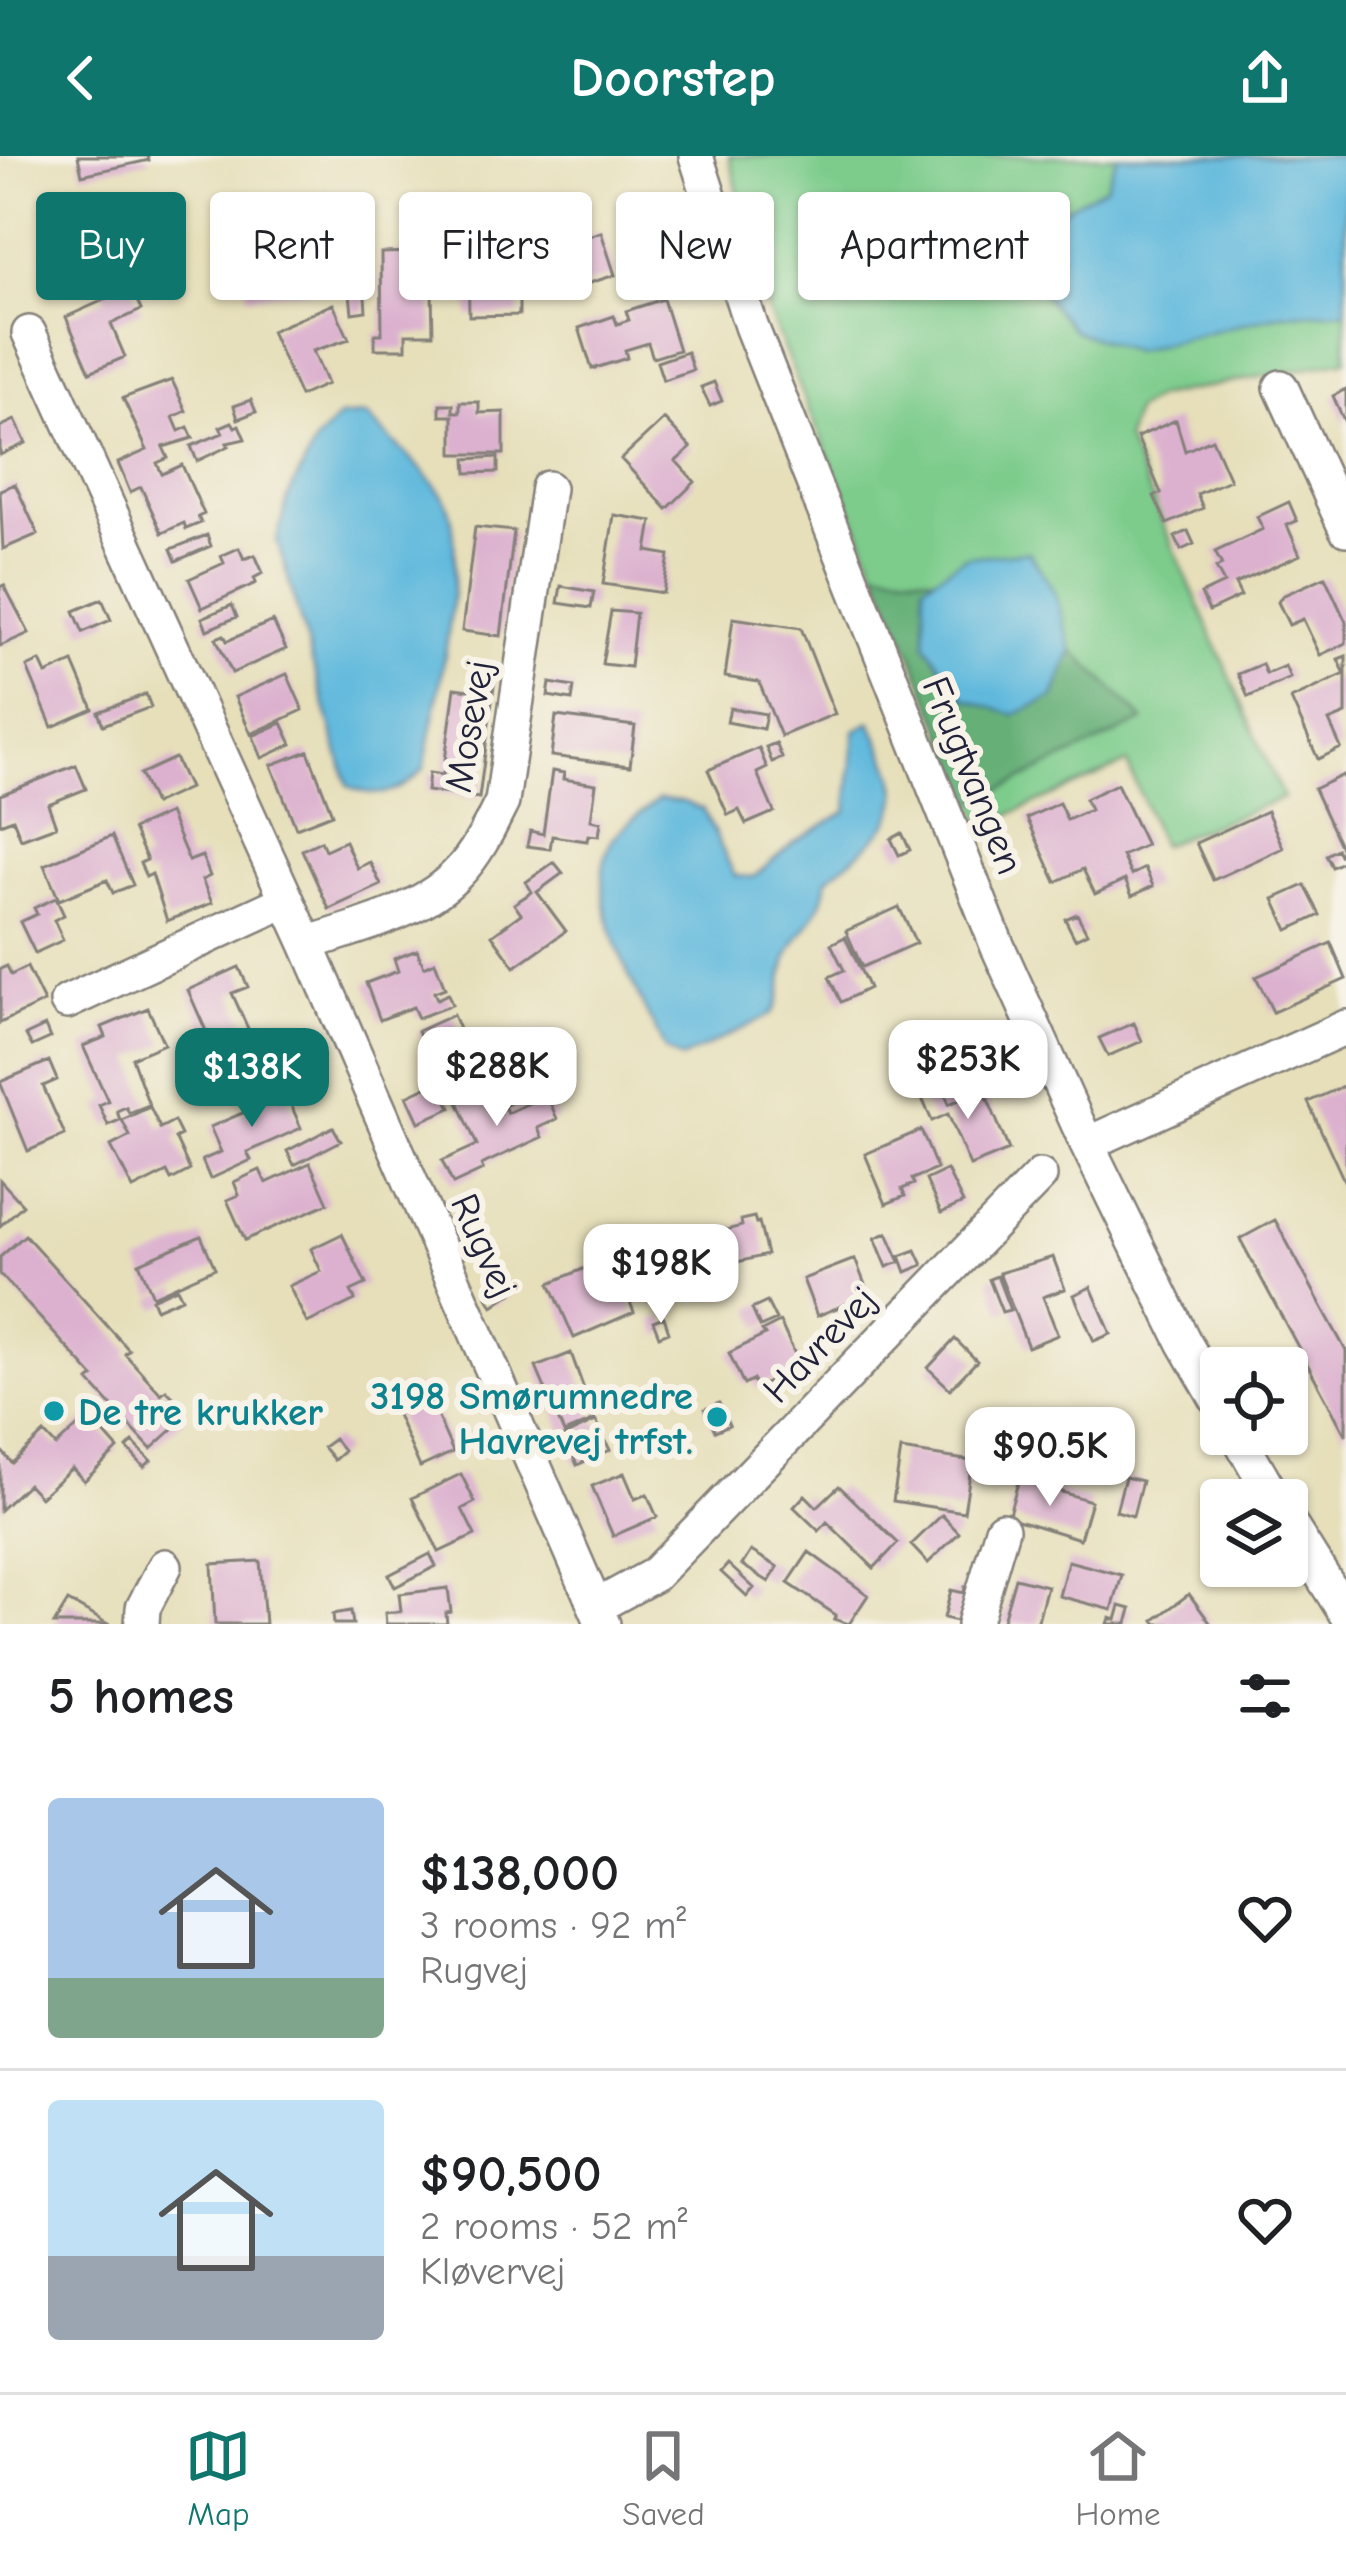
<!DOCTYPE html>
<html lang="en">
<head>
<meta charset="utf-8">
<style>
	body { margin:0; font-family:"Comic Neue",sans-serif; background:#f2f2f2; color:#202124; height:100vh; display:flex; flex-direction:column; font-size:45px; white-space:nowrap }
	* { box-sizing:border-box; margin:0 }
	p { font-size:39px; color:#757577 }
	.icon { flex:none; width:66px; height:66px; fill:none; stroke:currentColor; stroke-width:2; stroke-linecap:round; stroke-linejoin:round }
	.map { position:relative; height:1468px; overflow:hidden }
	.sheet { display:flex; flex-direction:column; background:#fff; flex:1 }
	.sheet>* { flex:none }
	.guide { position:absolute; left:36px; top:36px; width:1275px; height:108px; display:flex; gap:24px }
	.tools { position:absolute; left:1200px; top:1191px; display:grid; gap:24px }
	.tools a { display:grid; place-items:center; width:108px; height:108px; border-radius:12px; background:#fff; box-shadow:0 3px 9px #0004; font-size:60px }
	.price { position:absolute; translate:-50% -102px; padding:0 27px; border-radius:24px; background:#fff; color:#222; font-size:39px; line-height:78px; filter:drop-shadow(0 3px 6px #0008) }
	.price::after { content:''; position:absolute; left:50%; top:72px; width:36px; height:27px; margin-left:-18px; background:inherit; clip-path:polygon(0 0,100% 0,50% 100%) }
	.price.on { background:#0f766e; color:#fff }
	ul { padding:0; list-style:none }
	li { display:flex; align-items:center; gap:36px; height:300px; padding:0 48px }
	li+li { border-top:3px solid #e0e0e0 }
	li span { display:grid; place-items:center; flex:none; width:336px; height:240px; border-radius:12px; color:#555 }
	li>.icon { margin-inline-start:auto }
	span .icon { width:144px; height:144px; fill:#fffc; stroke-width:1 }
	li b { font-size:51px }
	h2 { display:flex; justify-content:space-between; align-items:center; height:144px; padding:0 48px; font-size:51px }
	.tag { padding:0 42px; border-radius:12px; background:#fff; box-shadow:0 3px 9px #0004; font-size:42px; line-height:108px }
	.tag.on { background:#0f766e; color:#fff }
	header { display:flex; justify-content:space-between; align-items:center; height:156px; padding:0 48px; background:#0f766e; color:#fff; font-size:54px; font-weight:700 }
	.dock { display:flex; justify-content:space-around; align-items:center; height:168px; border-top:3px solid #e0e0e0; background:#fff; font-size:33px; color:#757577 }
	.dock a { display:grid; justify-items:center; gap:6px }
	.dock .on { color:#0f766e }
	.map>svg:first-child { display:block }
</style>
</head>
<body>
<header><svg class="icon" aria-label="back" viewBox="0 0 24 24"><path d="M15 5l-7 7 7 7"/></svg>Doorstep<svg class="icon" aria-label="share" viewBox="0 0 24 24"><path d="M12 15V3M7 8l5-5 5 5M5 13v7h14v-7"/></svg></header>
<div class="map">
<svg width="1346" height="1468" viewBox="0 0 1346 1468">
	<rect width="100%" height="100%" fill="#f7f3e8"/>
	<filter id="ink" filterUnits="userSpaceOnUse"><feTurbulence type="fractalNoise" baseFrequency=".00833" numOctaves="2"/><feDisplacementMap in="SourceGraphic" scale="24" xChannelSelector="R" yChannelSelector="G"/><feConvolveMatrix kernelMatrix="1 2 1 2 8 2 1 2 1" color-interpolation-filters="sRGB"/></filter>
	<filter id="wash" filterUnits="userSpaceOnUse"><feTurbulence type="fractalNoise" baseFrequency=".004" numOctaves="4" result="noise"/><feDisplacementMap in="SourceGraphic" scale="48" xChannelSelector="R" yChannelSelector="G"/><feGaussianBlur stdDeviation="2.7" result="paint"/><feColorMatrix in="noise" values="0 0 0 0 0 0 0 0 0 0 0 0 0 0 0 0 0 1.4 0 .05"/><feComposite in="paint" operator="in"/></filter>
	<g filter="url(#wash)">
		<rect width="100%" height="100%" fill="#e6dfba"/>
		<path fill="#7dcc8c" stroke="#507764" stroke-width="3" d="M 729,0 L 1346,0 L 1346,204 L 1157,241 L 1135,254 L 1126,283 L 1283,642 L 1161,689 L 1127,607 L 983,670 L 768,155 Z"/>
		<path fill="#66b078" stroke="#44695a" stroke-width="3" d="M 876,414 L 935,421 L 924,428 L 1054,541 L 1072,494 L 1144,564 L 973,647 Z"/>
		<path fill="#60b9dd" stroke="#416e8c" stroke-width="3" d="M 1117,0 L 1346,0 L 1346,155 L 1282,158 L 1133,195 L 1074,175 L 1039,134 L 1046,63 L 1106,30 Z
			M 366,259 C 391,285 423,311 443,340 C 474,387 434,555 424,613 C 399,637 381,645 348,630 L 277,384 L 288,341 L 316,285 L 339,261 Z
			M 1029,396 L 1055,437 L 1072,494 L 1054,541 L 1014,559 L 966,543 L 926,489 L 924,428 L 966,401 Z
			M 871,566 C 879,586 896,615 897,637 C 898,673 851,702 827,723 C 823,760 801,770 788,801 C 780,820 784,841 772,858 L 681,903 L 665,894 C 641,842 582,745 610,688 C 618,672 644,656 658,643 L 681,645 L 703,653 L 735,720 L 754,721 L 793,687 L 847,655 L 855,574 Z"/>
		<g id="blocks">
			<path fill="#dcb1cf" d="M 78,0 L 148,0 L 149,4 L 82,19 Z
				M 537,45 L 554,45 L 554,80 L 537,79 Z
				M 313,75 L 322,133 L 247,140 L 242,100 L 277,96 L 276,79 Z
				M 601,76 L 615,119 L 577,131 L 563,88 Z
				M 240,84 L 242,103 L 226,105 L 224,86 Z
				M 524,93 L 537,93 L 538,136 L 519,136 L 519,159 L 469,160 L 468,103 L 506,102 L 506,118 L 516,118 L 515,105 L 525,105 Z
				M 415,96 L 416,136 L 432,136 L 433,178 L 406,178 L 406,193 L 375,193 L 375,178 L 382,178 L 381,97 Z
				M 136,114 L 143,130 L 133,135 L 141,154 L 111,168 L 125,201 L 90,216 L 66,161 L 106,143 L 100,129 Z
				M 364,126 L 366,155 L 352,157 L 349,127 Z
				M 663,143 L 679,194 L 653,202 L 648,187 L 625,194 L 627,202 L 592,213 L 579,172 L 614,160 L 617,168 L 629,164 L 626,155 Z
				M 333,148 L 349,183 L 313,195 L 327,228 L 300,240 L 271,175 Z
				M 687,196 L 693,214 L 663,224 L 657,206 Z
				M 172,224 L 186,255 L 173,261 L 179,275 L 188,271 L 193,282 L 163,291 L 168,302 L 157,307 L 162,318 L 182,309 L 204,358 L 198,361 L 201,367 L 186,373 L 184,367 L 162,377 L 141,331 L 130,336 L 118,307 L 147,294 L 123,242 Z
				M 714,226 L 722,245 L 710,250 L 701,231 Z
				M 1346,233 L 1346,269 L 1333,240 Z
				M 251,244 L 256,256 L 238,263 L 234,250 Z
				M 460,246 L 479,246 L 479,257 L 504,256 L 504,298 L 453,298 L 453,260 L 440,260 L 440,248 L 453,248 L 453,256 L 460,256 Z
				M 664,263 L 691,292 L 676,305 L 695,326 L 667,353 L 621,303 Z
				M 15,264 L 26,287 L 0,299 L 0,271 Z
				M 1176,264 L 1185,295 L 1212,283 L 1230,324 L 1197,338 L 1203,352 L 1167,368 L 1154,340 L 1161,337 L 1137,281 Z
				M 232,266 L 235,271 L 239,269 L 245,283 L 227,287 L 229,290 L 197,305 L 191,290 L 223,277 L 220,271 Z
				M 498,301 L 498,316 L 467,317 L 466,303 Z
				M 15,328 L 38,378 L 3,393 L 0,334 Z
				M 1289,346 L 1297,365 L 1287,369 L 1300,399 L 1235,428 L 1241,440 L 1209,455 L 1201,438 L 1224,427 L 1216,412 L 1222,409 L 1215,396 L 1263,373 L 1257,361 Z
				M 614,359 L 652,365 L 647,395 L 669,399 L 663,437 L 603,428 Z
				M 475,371 L 514,375 L 501,480 L 462,475 Z
				M 1188,375 L 1194,388 L 1181,394 L 1175,381 Z
				M 207,379 L 211,390 L 176,405 L 171,393 Z
				M 239,392 L 244,403 L 255,399 L 263,417 L 254,422 L 256,427 L 202,452 L 189,423 L 224,407 L 221,400 Z
				M 1325,421 L 1346,466 L 1346,487 L 1320,499 L 1303,463 L 1289,469 L 1278,446 L 1282,440 Z
				M 4,429 L 29,477 L 0,490 L 0,431 Z
				M 561,430 L 594,436 L 591,452 L 558,447 Z
				M 102,443 L 111,464 L 83,476 L 74,455 Z
				M 232,449 L 237,461 L 207,474 L 202,462 Z
				M 611,455 L 636,457 L 630,511 L 602,508 Z
				M 733,462 L 801,472 L 835,558 L 781,580 L 759,526 L 725,521 Z
				M 273,465 L 286,493 L 232,517 L 216,482 L 224,479 L 227,485 Z
				M 1346,500 L 1346,558 L 1329,565 L 1341,592 L 1318,603 L 1291,543 L 1345,518 L 1338,503 Z
				M 40,505 L 46,518 L 73,506 L 93,553 L 52,571 L 27,511 Z
				M 1262,508 L 1266,518 L 1285,510 L 1290,522 L 1248,541 L 1238,518 Z
				M 287,518 L 303,554 L 251,578 L 235,541 Z
				M 478,520 L 495,522 L 479,642 L 427,635 L 429,617 L 443,619 L 455,532 L 476,535 Z
				M 550,527 L 574,531 L 572,544 L 548,540 Z
				M 146,538 L 151,551 L 103,569 L 98,556 Z
				M 730,552 L 766,558 L 763,573 L 727,566 Z
				M 556,560 L 635,570 L 630,610 L 551,600 Z
				M 282,567 L 292,588 L 262,602 L 253,580 Z
				M 776,587 L 782,602 L 772,606 L 766,591 Z
				M 759,592 L 767,612 L 757,617 L 774,656 L 746,668 L 739,654 L 728,659 L 708,614 Z
				M 308,595 L 332,658 L 296,672 L 271,609 Z
				M 175,602 L 189,632 L 154,648 L 140,618 Z
				M 76,609 L 86,633 L 48,648 L 56,670 L 21,683 L 13,663 L 0,668 L 0,639 Z
				M 552,615 L 564,617 L 563,623 L 596,628 L 591,664 L 601,666 L 599,680 L 588,679 L 587,685 L 552,680 L 550,693 L 527,690 L 530,675 L 543,678 Z
				M 1343,619 L 1346,627 L 1346,692 L 1342,694 L 1314,633 Z
				M 1117,628 L 1146,689 L 1122,700 L 1131,719 L 1145,712 L 1153,730 L 1132,740 L 1125,724 L 1095,738 L 1083,713 L 1056,726 L 1027,662 L 1059,647 L 1067,664 L 1090,654 L 1085,643 Z
				M 1267,655 L 1283,692 L 1213,724 L 1196,687 Z
				M 169,657 L 189,705 L 202,700 L 210,720 L 202,724 L 212,747 L 167,765 L 152,718 L 146,721 L 140,707 L 147,704 L 133,673 Z
				M 902,677 L 910,694 L 899,699 L 891,683 Z
				M 112,680 L 133,729 L 113,737 L 107,724 L 59,744 L 44,709 Z
				M 321,685 L 325,694 L 345,685 L 357,712 L 370,706 L 381,729 L 329,753 L 302,694 Z
				M 1337,693 L 1340,699 L 1346,696 L 1346,704 L 1332,711 L 1326,699 Z
				M 554,706 L 563,717 L 537,736 L 566,775 L 515,811 L 492,779 L 521,758 L 514,748 L 532,736 L 526,726 Z
				M 1305,729 L 1320,759 L 1288,774 L 1274,743 Z
				M 56,742 L 64,759 L 54,764 L 63,784 L 35,797 L 20,766 L 37,758 L 34,752 Z
				M 899,751 L 916,787 L 862,811 L 846,775 Z
				M 1077,758 L 1087,777 L 1075,783 L 1065,763 Z
				M 845,781 L 869,832 L 841,846 L 829,821 L 844,814 L 831,788 Z
				M 1331,787 L 1346,823 L 1273,856 L 1256,821 Z
				M 417,794 L 424,811 L 435,806 L 445,832 L 434,836 L 437,843 L 448,838 L 452,849 L 418,862 L 413,851 L 380,864 L 366,827 L 398,815 L 394,803 Z
				M 7,810 L 11,819 L 27,811 L 44,846 L 0,867 L 0,813 Z
				M 239,811 L 248,831 L 232,837 L 254,886 L 223,901 L 229,914 L 214,921 L 203,895 L 213,891 L 188,834 Z
				M 148,852 L 164,888 L 132,902 L 149,949 L 129,957 L 126,951 L 117,955 L 120,964 L 108,969 L 99,949 L 108,945 L 83,890 L 106,881 L 102,871 Z
				M 453,859 L 476,913 L 442,928 L 418,875 Z
				M 1134,867 L 1142,885 L 1108,900 L 1099,882 Z
				M 45,870 L 50,882 L 32,890 L 26,879 Z
				M 256,890 L 260,899 L 243,906 L 239,897 Z
				M 49,905 L 57,924 L 43,930 L 65,979 L 28,995 L 0,926 Z
				M 280,923 L 301,972 L 247,996 L 251,1004 L 210,1023 L 202,1004 L 221,996 L 210,971 L 266,947 L 259,932 Z
				M 439,925 L 451,952 L 419,966 L 407,940 Z
				M 940,925 L 949,948 L 984,934 L 1009,994 L 970,1010 L 948,958 L 932,965 L 918,933 Z
				M 511,928 L 518,943 L 504,950 L 507,957 L 547,939 L 557,963 L 538,972 L 542,981 L 481,1009 L 483,1014 L 453,1028 L 442,1005 L 477,989 L 458,946 L 495,930 L 497,935 Z
				M 1346,929 L 1346,1029 L 1308,946 Z
				M 150,951 L 160,972 L 174,965 L 181,979 L 175,982 L 190,1014 L 171,1024 L 167,1016 L 133,1033 L 111,990 L 130,980 L 122,964 Z
				M 333,971 L 341,985 L 294,1009 L 287,995 Z
				M 921,974 L 937,1013 L 912,1023 L 914,1028 L 902,1033 L 905,1040 L 886,1048 L 865,998 Z
				M 310,1007 L 328,1047 L 245,1084 L 227,1044 L 239,1039 L 234,1026 L 260,1014 L 266,1027 Z
				M 947,1014 L 963,1047 L 941,1057 L 926,1024 Z
				M 0,1024 L 23,1049 L 0,1070 Z
				M 754,1061 L 756,1067 L 759,1066 L 767,1099 L 678,1120 L 670,1088 L 742,1070 L 741,1064 Z
				M 1275,1064 L 1346,1195 L 1346,1280 L 1240,1083 Z
				M 887,1077 L 900,1106 L 887,1111 L 875,1082 Z
				M 342,1078 L 366,1128 L 351,1135 L 355,1144 L 307,1167 L 289,1130 L 321,1115 L 311,1093 Z
				M 25,1079 L 129,1194 L 125,1198 L 161,1238 L 166,1234 L 175,1243 L 170,1248 L 184,1263 L 151,1293 L 89,1225 L 94,1221 L 0,1118 L 0,1101 Z
				M 201,1080 L 215,1112 L 153,1140 L 139,1107 Z
				M 916,1094 L 923,1109 L 906,1116 L 900,1100 Z
				M 611,1101 L 634,1156 L 574,1182 L 550,1127 Z
				M 1053,1101 L 1065,1133 L 1043,1141 L 1058,1179 L 1028,1191 L 999,1117 Z
				M 855,1103 L 869,1139 L 817,1160 L 803,1123 Z
				M 997,1120 L 1010,1154 L 1002,1156 L 989,1123 Z
				M 508,1126 L 514,1135 L 493,1150 L 487,1141 Z
				M 1091,1131 L 1111,1178 L 1094,1185 L 1074,1139 Z
				M 177,1132 L 182,1142 L 156,1153 L 152,1143 Z
				M 767,1146 L 776,1164 L 760,1171 L 752,1153 Z
				M 664,1161 L 669,1176 L 659,1180 L 653,1165 Z
				M 780,1166 L 801,1211 L 756,1232 L 753,1224 L 744,1229 L 729,1197 L 765,1179 L 762,1175 Z
				M 955,1183 L 977,1205 L 950,1233 L 928,1212 Z
				M 571,1197 L 595,1264 L 564,1277 L 536,1211 Z
				M 406,1230 L 409,1237 L 424,1230 L 453,1296 L 420,1311 L 391,1245 L 390,1237 Z
				M 719,1247 L 729,1269 L 715,1275 L 705,1253 Z
				M 89,1260 L 118,1293 L 84,1325 L 72,1312 L 40,1341 L 28,1328 L 0,1354 L 0,1293 L 12,1307 L 44,1277 L 56,1290 Z
				M 596,1265 L 610,1294 L 577,1309 L 564,1280 Z
				M 1037,1265 L 1050,1285 L 1036,1294 L 1022,1274 Z
				M 334,1283 L 344,1295 L 334,1304 L 323,1291 Z
				M 133,1286 L 151,1305 L 144,1311 L 127,1292 Z
				M 901,1294 L 972,1305 L 964,1356 L 893,1345 Z
				M 624,1317 L 635,1343 L 647,1338 L 657,1361 L 613,1380 L 592,1330 Z
				M 461,1318 L 475,1346 L 462,1353 L 475,1379 L 439,1396 L 412,1342 Z
				M 1125,1321 L 1142,1325 L 1133,1360 L 1116,1355 Z
				M 1019,1323 L 1091,1345 L 1080,1383 L 1008,1361 Z
				M 839,1330 L 898,1387 L 874,1412 L 827,1366 L 819,1375 L 794,1351 L 805,1339 L 817,1351 Z
				M 942,1359 L 959,1377 L 928,1407 L 911,1389 Z
				M 751,1395 L 778,1411 L 769,1426 L 742,1409 Z
				M 809,1396 L 868,1439 L 849,1468 L 834,1463 L 836,1459 L 788,1427 Z
				M 430,1398 L 436,1410 L 395,1431 L 389,1419 Z
				M 260,1405 L 265,1468 L 215,1468 L 212,1408 Z
				M 1068,1405 L 1122,1419 L 1112,1454 L 1059,1440 Z
				M 728,1408 L 754,1432 L 747,1440 L 721,1416 Z
				M 1015,1422 L 1047,1430 L 1037,1468 L 1002,1468 Z
				M 965,1431 L 973,1433 L 965,1467 L 944,1462 L 951,1434 L 964,1437 Z
				M 448,1432 L 451,1456 L 446,1457 L 447,1468 L 386,1468 L 385,1457 L 401,1455 L 399,1438 Z
				M 1189,1438 L 1211,1468 L 1157,1468 L 1154,1464 Z
				M 68,1445 L 108,1468 L 54,1468 Z
				M 1120,1450 L 1131,1453 L 1127,1468 L 1108,1468 L 1110,1462 L 1116,1464 Z
				M 351,1455 L 353,1468 L 334,1468 L 333,1458 Z"/>
		</g>
	</g>
	<g filter="url(#ink)">
		<use href="#blocks" fill-opacity="0" stroke="#84807a" stroke-width="3"/>
		<g fill="none" stroke-linecap="round" stroke-linejoin="round">
			<g stroke="#84807a" stroke-width="38">
				<path id="minor" d="M 696,0 L 751,170 L 997,789 L 1087,988 L 1184,1186 L 1221,1250
					M 29,177 L 307,788 L 603,1468
					M 1281,231 L 1346,373
					M 307,788 C 357,770 421,757 458,717 C 477,698 490,670 502,646 L 548,332
					M 67,846 L 285,745
					M 1087,988 L 1346,871
					M 1237,1278 L 1275,1344
					M 1287,1364 L 1346,1458
					M 597,1450 L 654,1419 L 1040,1020
					M 142,1468 L 143,1452 L 165,1410
					M 974,1468 L 1002,1373"/>
			</g>
			<use href="#minor" stroke="#fff" stroke-width="33"/>
		</g>
	</g>
	<g fill="#0f9aa8" stroke="#f7f3e8" stroke-width="4.5">
		<circle cx="54" cy="1255" r="12"/>
		<circle cx="717" cy="1261" r="12"/>
	</g>
	<g text-anchor="middle" stroke-width="12" stroke-linejoin="round" paint-order="stroke">
		<g font-size="39" fill="#22223b" stroke="#f7f3e8">
			<text transform="translate(468 570) rotate(-80)" y="14">Mosevej</text>
			<text transform="translate(974 619) rotate(68)" y="14">Frugtvangen</text>
			<text transform="translate(485 1089) rotate(66)" y="14">Rugvej</text>
			<text transform="translate(819 1188) rotate(-46)" y="14">Havrevej</text>
		</g>
		<g font-size="39" font-weight="bold" fill="#0d838f" stroke="#f7f3e8" text-anchor="end">
			<text x="693" y="1253">3198 Smørumnedre<tspan x="693" dy="45">Havrevej trfst.</tspan></text>
			<text x="78" y="1269" text-anchor="start">De tre krukker</text>
		</g>
	</g>
</svg>
<div class="tools">
<a><svg class="icon" aria-label="locate" viewBox="0 0 24 24"><circle cx="12" cy="12" r="6"/><path d="M12 2v4M12 18v4M2 12h4M18 12h4"/></svg></a>
<a><svg class="icon" aria-label="layers" viewBox="0 0 24 24"><path d="M12 4l9 5-9 5-9-5zM3 14l9 5 9-5"/></svg></a>
</div>
<b class="price" style="left:968px;top:966px">$253K</b>
<b class="price" style="left:497px;top:973px">$288K</b>
<b class="price on" style="left:252px;top:974px">$138K</b>
<b class="price" style="left:661px;top:1170px">$198K</b>
<b class="price" style="left:1050px;top:1353px">$90.5K</b>
<div class="guide">
<a class="tag on">Buy</a>
<a class="tag">Rent</a>
<a class="tag">Filters</a>
<a class="tag">New</a>
<a class="tag">Apartment</a>
</div>
</div>
<section class="sheet">
<h2>5 homes<svg class="icon" aria-label="filters" viewBox="0 0 24 24"><path d="M4 7h16M4 17h16"/><circle cx="9" cy="7" r="2"/><circle cx="15" cy="17" r="2"/></svg></h2>
<ul>
<li><span style="background:linear-gradient(#a9c7e8 75%,#7fa58c 0)"><svg class="icon" aria-label="home" viewBox="0 0 24 24"><path d="M3 11l9-7 9 7M6 9v11h12V9"/></svg></span><div><b>$138,000</b><p>3 rooms · 92 m²</p><p>Rugvej</p></div><svg class="icon" aria-label="heart" viewBox="0 0 24 24"><path d="M12 20l-8-8c-3-5 5-10 8-4 3-6 11-1 8 4z"/></svg></li>
<li><span style="background:linear-gradient(#bfe0f5 65%,#9aa5b1 0)"><svg class="icon" aria-label="home" viewBox="0 0 24 24"><path d="M3 11l9-7 9 7M6 9v11h12V9"/></svg></span><div><b>$90,500</b><p>2 rooms · 52 m²</p><p>Kløvervej</p></div><svg class="icon" aria-label="heart" viewBox="0 0 24 24"><path d="M12 20l-8-8c-3-5 5-10 8-4 3-6 11-1 8 4z"/></svg></li>
</ul>
</section>
<nav class="dock">
<a class="on"><svg class="icon" aria-label="map" viewBox="0 0 24 24"><path d="M3 6l6-2 6 2 6-2v14l-6 2-6-2-6 2zM9 4v14M15 6v14"/></svg>Map</a>
<a><svg class="icon" aria-label="saved" viewBox="0 0 24 24"><path d="M7 4h10v16l-5-4-5 4z"/></svg>Saved</a>
<a><svg class="icon" aria-label="home" viewBox="0 0 24 24"><path d="M3 11l9-7 9 7M6 9v11h12V9"/></svg>Home</a>
</nav>
</body>
</html>
